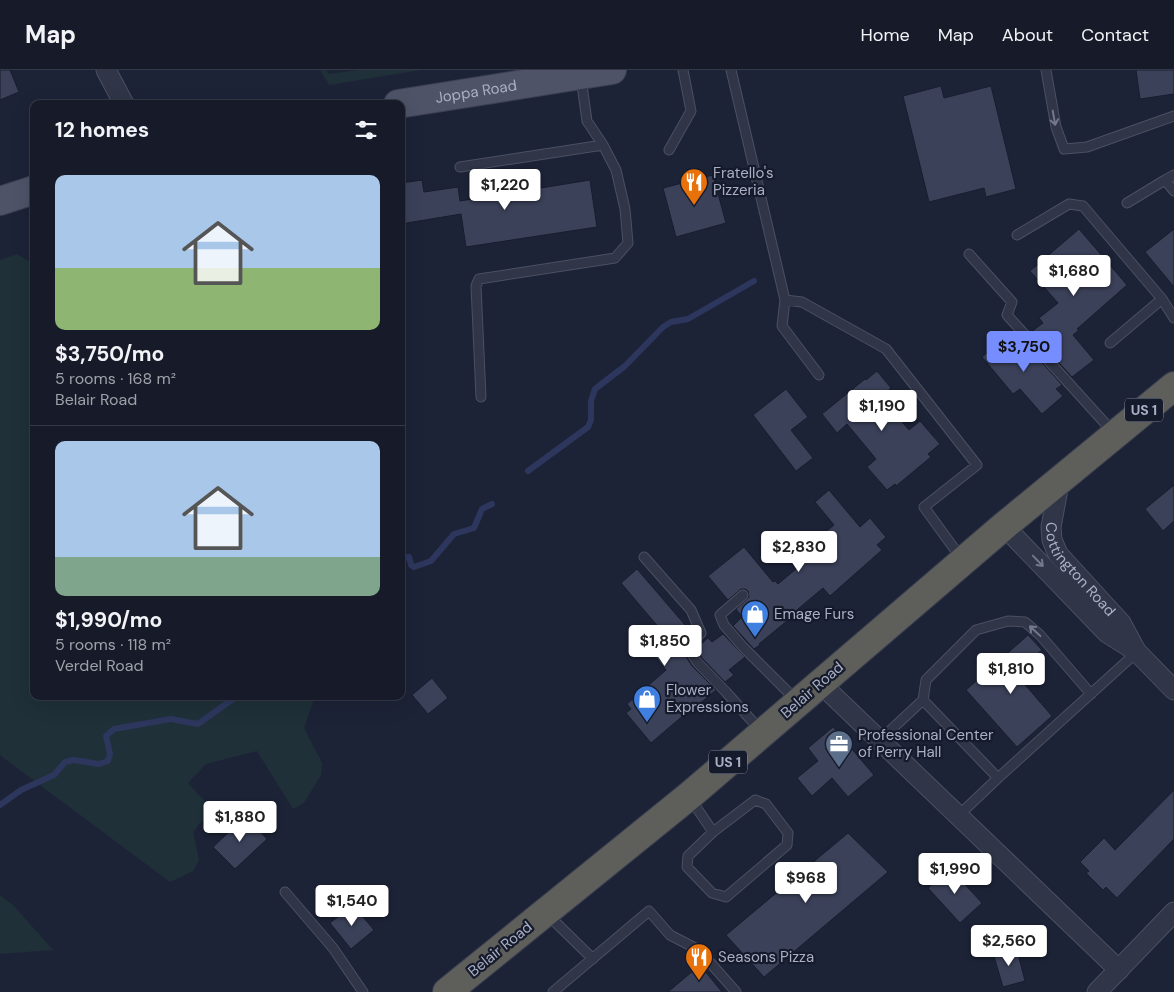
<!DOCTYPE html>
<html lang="en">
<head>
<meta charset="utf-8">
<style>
	body { margin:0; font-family:"DM Sans",sans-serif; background:#1f2331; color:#f1f3f6; height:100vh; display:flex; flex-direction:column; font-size:19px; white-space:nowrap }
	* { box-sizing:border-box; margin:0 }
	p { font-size:16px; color:#9ea1a8 }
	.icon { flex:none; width:28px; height:28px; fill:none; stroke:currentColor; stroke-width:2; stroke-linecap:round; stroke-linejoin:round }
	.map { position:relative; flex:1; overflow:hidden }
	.drawer { position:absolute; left:30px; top:30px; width:375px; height:600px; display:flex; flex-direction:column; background:#161a29; border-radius:10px; box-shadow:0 5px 20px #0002,0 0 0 1px #353846 }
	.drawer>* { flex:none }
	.price { position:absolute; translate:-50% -42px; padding:0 11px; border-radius:5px; background:#fff; color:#222; font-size:16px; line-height:32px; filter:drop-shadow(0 1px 2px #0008) }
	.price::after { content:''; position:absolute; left:50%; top:30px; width:15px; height:11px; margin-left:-8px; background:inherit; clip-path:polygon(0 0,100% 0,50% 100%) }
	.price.current { background:#758dff; color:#111 }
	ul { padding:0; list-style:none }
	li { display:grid; align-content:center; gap:10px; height:265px; padding:0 25px }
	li+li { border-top:1px solid #353846 }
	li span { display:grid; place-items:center; height:155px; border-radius:10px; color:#555 }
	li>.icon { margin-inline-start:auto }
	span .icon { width:90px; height:90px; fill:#fffc; stroke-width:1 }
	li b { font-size:21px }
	h2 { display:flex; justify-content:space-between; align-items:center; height:60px; padding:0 25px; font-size:21px }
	header { display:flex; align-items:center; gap:30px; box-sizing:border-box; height:70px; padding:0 25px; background:#161a29; border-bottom:1px solid #353846 }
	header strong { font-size:24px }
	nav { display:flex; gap:28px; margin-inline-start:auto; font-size:18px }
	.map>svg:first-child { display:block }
</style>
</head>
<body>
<header>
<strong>Map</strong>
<nav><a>Home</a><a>Map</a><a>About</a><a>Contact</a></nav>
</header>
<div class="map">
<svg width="1174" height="922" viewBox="0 0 1174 922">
	<rect width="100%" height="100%" fill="#1d2337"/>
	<path fill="#1f3038" d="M 320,0 L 326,0 L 329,4 L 358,0 L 421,0 L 329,15 Z
		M 17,184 L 34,194 L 34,626 L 315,626 L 304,658 L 322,693 L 321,705 L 304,733 L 293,739 L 257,681 L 206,694 L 188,713 L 212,739 L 193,762 L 199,790 L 193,801 L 170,812 L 1,686 L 0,684 L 0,190 Z
		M 0,825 L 14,836 L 53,880 L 0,884 Z"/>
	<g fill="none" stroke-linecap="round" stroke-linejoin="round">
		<path stroke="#2d375e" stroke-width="6" d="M 528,401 L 588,357 L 591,350 L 591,331 L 595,319 L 625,296 L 663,257 L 671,252 L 688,249 L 754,211
			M 401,488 L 409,487 L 411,495 L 414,497 L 431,491 L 454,464 L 474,458 L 482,439 L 492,434
			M 0,735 L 21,720 L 54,705 L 65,692 L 74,690 L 99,694 L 108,691 L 110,684 L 106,666 L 114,659 L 171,649 L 198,654 L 233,629 L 241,626"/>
	</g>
	<path fill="#3b4159" stroke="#181d2e" d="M 0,0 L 10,0 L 19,22 L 0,30 Z
		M 1136,0 L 1174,0 L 1174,24 L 1140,29 Z
		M 941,16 L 944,28 L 991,16 L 1016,119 L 986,127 L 984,118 L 929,132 L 903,26 Z
		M 713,105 L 726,153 L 676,167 L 663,118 Z
		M 422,110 L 424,122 L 458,117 L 460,131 L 590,110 L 597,157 L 466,177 L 461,144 L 401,154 L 401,113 Z
		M 1079,159 L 1127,215 L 1077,259 L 1079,260 L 1073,265 L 1094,290 L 1072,307 L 1031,262 L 1043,253 L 1039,248 L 1058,233 L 1030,201 Z
		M 1174,159 L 1174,217 L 1145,182 Z
		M 1008,264 L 1017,274 L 1022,270 L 1062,315 L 1056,319 L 1063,326 L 1042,344 L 1020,319 L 1013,324 L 982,287 Z
		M 877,301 L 891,318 L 881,327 L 909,360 L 920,351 L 940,374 L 928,384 L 931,387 L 896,416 L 895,414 L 887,420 L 867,397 L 876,389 L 847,354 L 837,363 L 822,344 L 865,309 L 866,310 Z
		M 786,319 L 808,347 L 791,360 L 813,388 L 796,401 L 753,345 Z
		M 1174,415 L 1174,451 L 1163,461 L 1145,439 Z
		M 829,420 L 860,457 L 870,448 L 886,467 L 877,475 L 882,480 L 830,526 L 823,518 L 798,539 L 799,541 L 759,574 L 760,575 L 754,579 L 733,556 L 742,547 L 736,539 L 749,527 L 748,521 L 745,519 L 741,519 L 728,530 L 708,506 L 744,477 L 773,512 L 775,511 L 778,514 L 802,494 L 793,484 L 806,473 L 808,476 L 834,455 L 815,432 Z
		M 637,499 L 692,563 L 685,571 L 685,585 L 692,596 L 716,620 L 686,645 L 685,644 L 651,673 L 626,643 L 631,639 L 627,634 L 666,600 L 649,579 L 666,566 L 621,513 Z
		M 723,564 L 745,587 L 729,600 L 734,605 L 725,612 L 702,588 L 697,580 L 697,576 L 700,573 L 701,574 L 708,568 L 712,572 Z
		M 1028,565 L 1042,580 L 1015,603 L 1052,646 L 1017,677 L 966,620 Z
		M 432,608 L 448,628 L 428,644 L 412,625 Z
		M 833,657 L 874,705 L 848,727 L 832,708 L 812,726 L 797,708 L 818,691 L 808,678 Z
		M 1174,720 L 1174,769 L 1117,828 L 1106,817 L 1103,820 L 1086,803 L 1089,801 L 1080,792 L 1104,768 L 1115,780 Z
		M 246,746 L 267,769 L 235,799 L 213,777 Z
		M 848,763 L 888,802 L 764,907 L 726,865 Z
		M 950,798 L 982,833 L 960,853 L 928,818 Z
		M 353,835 L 374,860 L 351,879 L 330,853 Z
		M 1016,876 L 1025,911 L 1003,917 L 993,883 Z
		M 700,895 L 722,922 L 668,922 Z"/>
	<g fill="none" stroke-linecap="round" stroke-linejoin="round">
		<g stroke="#4b5063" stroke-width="11">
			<path id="service" d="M 731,0 L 785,230 L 802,232 L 886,279 L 977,395 L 924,437 L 961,488
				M 1046,0 L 1056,57 L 1064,79 L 1087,77 L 1174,46
				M 669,80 L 691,41 L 683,0
				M 460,97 L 603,75
				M 1174,105 L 1165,110 L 1174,121
				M 1127,133 L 1165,110
				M 1017,165 L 1069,134 L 1083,136 L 1162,229 L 1174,248
				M 969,184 L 1012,232 L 1007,245 L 1113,362
				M 785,230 L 782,256 L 819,305
				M 1110,273 L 1162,229
				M 481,327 L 476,216 L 479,209 L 615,188 L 628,173 L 625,139 L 616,100 L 603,75 L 587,51 L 581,8
				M 644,487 L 691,540 L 701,563 L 691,573 L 691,582 L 697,592 L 726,622 L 761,661
				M 743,525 L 720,545 L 724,555 L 743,577 L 796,630
				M 923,630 L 926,610 L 976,560 L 1008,551 L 1025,552 L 1040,565 L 1091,624
				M 880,670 L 923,630 L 998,708 L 958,746
				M 998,708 L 1137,582
				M 690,728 L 713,762 L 755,730 L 766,734 L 788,763 L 787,775 L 726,827 L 712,823 L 687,797 L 688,786 L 713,762
				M 285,822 L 333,878 L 363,922
				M 547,844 L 593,889
				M 553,922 L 649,841 L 670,865 L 699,880 L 736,922"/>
		</g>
		<g stroke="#4b5063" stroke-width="21">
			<g id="minor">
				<path d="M 106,0 L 124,34"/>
				<path id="s1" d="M 1060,408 L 1051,457 L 1052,470 L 1058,484 L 1121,553 L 1135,579"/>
				<path d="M 1004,456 L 1107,563 L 1137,582 L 1174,620"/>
				<path d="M 820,613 L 1119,900"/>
				<path d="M 1097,922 L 1174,842"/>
			</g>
		</g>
		<g stroke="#3a3f51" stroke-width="30">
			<g id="primary">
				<path id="s2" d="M 398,34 L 612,0"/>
				<path d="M 0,131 L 34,120"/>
			</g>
		</g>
		<g stroke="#383d4f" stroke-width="30">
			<path id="trunk" d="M 447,922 L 689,726 L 1004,456 L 1174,316"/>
		</g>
		<use href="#service" stroke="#303547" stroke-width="9"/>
		<use href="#minor" stroke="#303547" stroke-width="19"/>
		<use href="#primary" stroke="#4e5368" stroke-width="28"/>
		<use href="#trunk" stroke="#5e5e5a" stroke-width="28"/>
	</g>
	<defs><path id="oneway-shaft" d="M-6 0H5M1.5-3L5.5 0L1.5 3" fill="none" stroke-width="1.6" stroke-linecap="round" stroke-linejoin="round" transform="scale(1.25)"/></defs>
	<g stroke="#73788c">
		<use href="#oneway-shaft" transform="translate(1054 48) rotate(80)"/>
		<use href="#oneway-shaft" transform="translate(1038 491) rotate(46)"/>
		<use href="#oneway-shaft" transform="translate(1035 561) rotate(-137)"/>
	</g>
	<defs>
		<g id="restaurant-pin" transform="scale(1.4375)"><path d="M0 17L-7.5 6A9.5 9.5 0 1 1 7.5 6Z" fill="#e8710a" stroke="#161b2c"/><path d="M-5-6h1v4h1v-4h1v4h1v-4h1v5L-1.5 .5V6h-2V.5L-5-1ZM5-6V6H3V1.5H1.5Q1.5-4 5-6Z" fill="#fff"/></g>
		<g id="shop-pin" transform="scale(1.4375)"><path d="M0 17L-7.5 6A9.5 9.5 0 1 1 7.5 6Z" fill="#3f7fe0" stroke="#161b2c"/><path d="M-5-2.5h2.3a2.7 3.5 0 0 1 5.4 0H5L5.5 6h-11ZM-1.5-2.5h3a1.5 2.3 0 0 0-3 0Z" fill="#fff"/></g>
		<g id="office-pin" transform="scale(1.4375)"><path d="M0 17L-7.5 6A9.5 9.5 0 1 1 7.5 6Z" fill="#5c6f8a" stroke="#161b2c"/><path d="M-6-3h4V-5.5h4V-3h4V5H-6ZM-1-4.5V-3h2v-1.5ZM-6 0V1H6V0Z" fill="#fff"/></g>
	</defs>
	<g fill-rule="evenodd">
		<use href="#restaurant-pin" x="694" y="112"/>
		<use href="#shop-pin" x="755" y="544"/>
		<use href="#shop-pin" x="647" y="629"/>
		<use href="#office-pin" x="839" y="674"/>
		<use href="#restaurant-pin" x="699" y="887"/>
	</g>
	<g text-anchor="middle" stroke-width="4.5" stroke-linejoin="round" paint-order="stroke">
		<g fill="#161b2c" stroke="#7e8397" stroke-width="1">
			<rect x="1125" y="328.5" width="38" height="23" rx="4"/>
			<rect x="709" y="680.5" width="38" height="23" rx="4"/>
		</g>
		<g font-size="14" font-weight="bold" fill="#aaafc5">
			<text x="1144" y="345">US 1</text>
			<text x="728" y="697">US 1</text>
		</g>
		<g font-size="15" fill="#aaafc5" stroke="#161b2c">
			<text dy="5" stroke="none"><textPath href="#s2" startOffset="79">Joppa Road</textPath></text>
			<text dy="5" stroke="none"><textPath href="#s1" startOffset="102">Cottington Road</textPath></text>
			<text transform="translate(812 620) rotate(-41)" y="5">Belair Road</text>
			<text transform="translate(500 879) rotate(-39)" y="5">Belair Road</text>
		</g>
		<g font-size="15" fill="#aaafc5" stroke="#161b2c" text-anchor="start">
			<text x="713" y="108">Fratello's<tspan x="713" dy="17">Pizzeria</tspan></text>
			<text x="774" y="549">Emage Furs</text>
			<text x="666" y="625">Flower<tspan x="666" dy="17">Expressions</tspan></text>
			<text x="858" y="670">Professional Center<tspan x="858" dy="17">of Perry Hall</tspan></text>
			<text x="718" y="892">Seasons Pizza</text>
		</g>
	</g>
</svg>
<b class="price" style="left:505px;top:141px">$1,220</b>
<b class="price" style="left:1074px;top:227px">$1,680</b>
<b class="price current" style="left:1024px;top:303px">$3,750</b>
<b class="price" style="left:882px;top:362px">$1,190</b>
<b class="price" style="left:799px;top:503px">$2,830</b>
<b class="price" style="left:665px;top:597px">$1,850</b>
<b class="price" style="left:1011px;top:625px">$1,810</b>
<b class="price" style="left:240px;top:773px">$1,880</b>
<b class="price" style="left:955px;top:825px">$1,990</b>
<b class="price" style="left:806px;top:834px">$968</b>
<b class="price" style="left:352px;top:857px">$1,540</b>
<b class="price" style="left:1009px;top:897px">$2,560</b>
<section class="drawer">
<h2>12 homes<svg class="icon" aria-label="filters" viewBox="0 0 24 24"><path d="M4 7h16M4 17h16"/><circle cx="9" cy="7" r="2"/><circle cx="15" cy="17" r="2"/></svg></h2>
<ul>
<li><span style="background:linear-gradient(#a9c7e8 60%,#8fb573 0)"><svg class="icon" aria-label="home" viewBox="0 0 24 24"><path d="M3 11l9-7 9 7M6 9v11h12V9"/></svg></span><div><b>$3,750/mo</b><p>5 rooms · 168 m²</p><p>Belair Road</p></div></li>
<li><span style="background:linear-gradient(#a9c7e8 75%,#7fa58c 0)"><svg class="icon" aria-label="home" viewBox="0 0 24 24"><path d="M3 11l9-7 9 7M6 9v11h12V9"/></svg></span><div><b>$1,990/mo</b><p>5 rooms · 118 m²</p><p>Verdel Road</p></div></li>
</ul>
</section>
</div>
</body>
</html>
